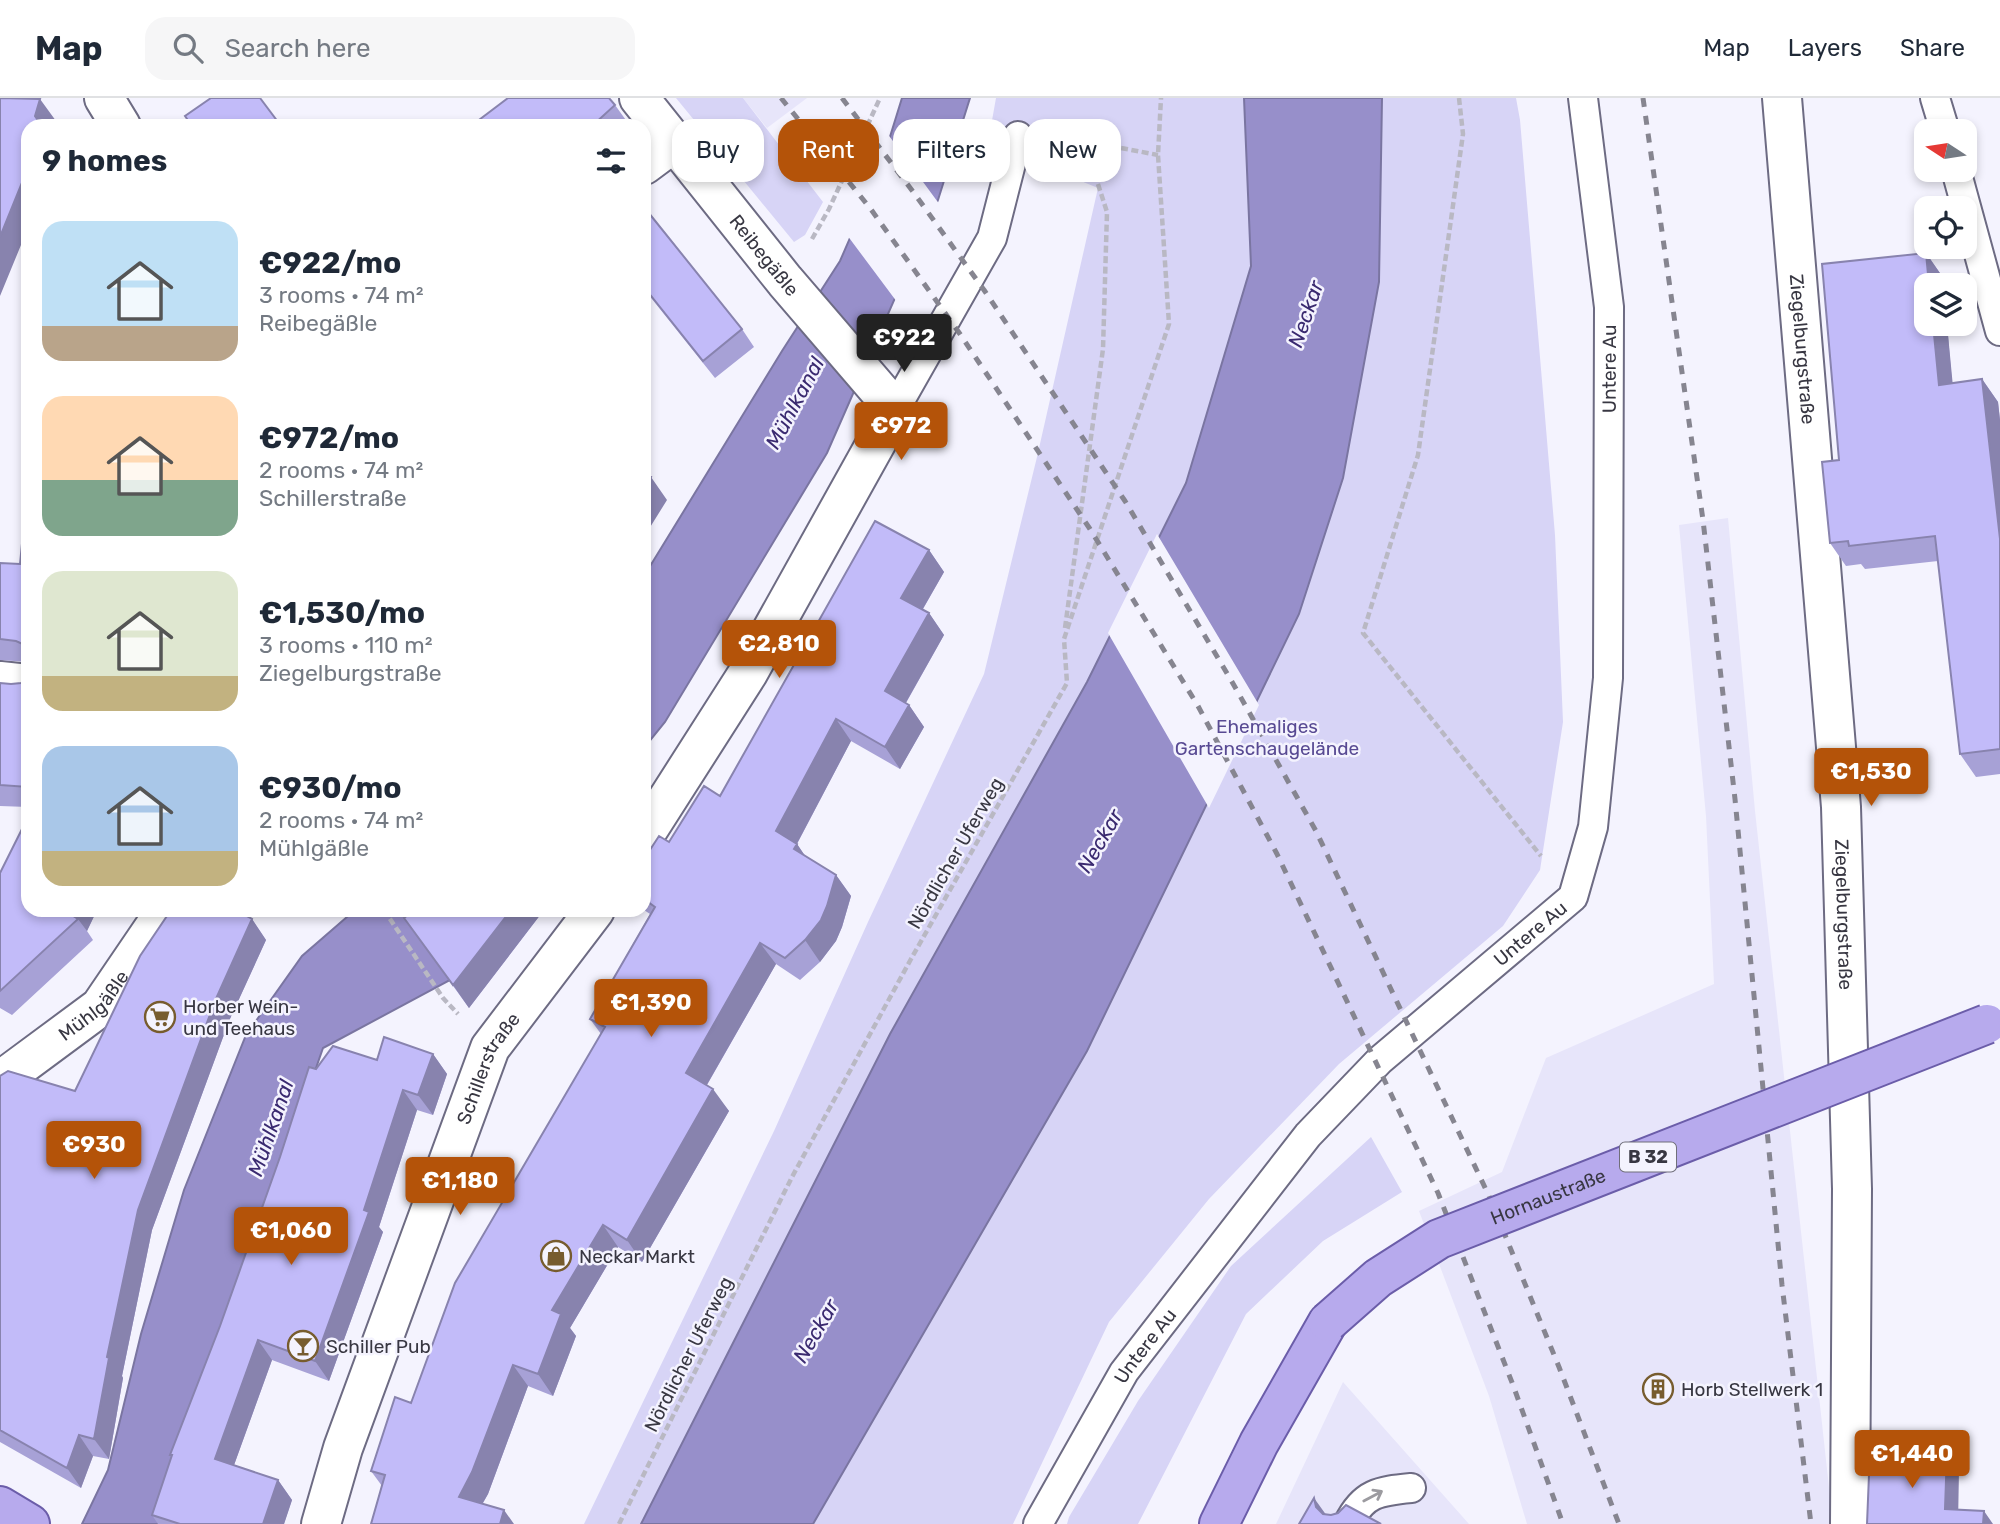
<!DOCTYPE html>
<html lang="en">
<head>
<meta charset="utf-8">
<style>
	body { margin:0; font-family:Rubik,sans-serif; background:#f6f6f7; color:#1f2937; height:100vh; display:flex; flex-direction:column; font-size:26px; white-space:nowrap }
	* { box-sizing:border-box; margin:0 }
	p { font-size:23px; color:#747a83 }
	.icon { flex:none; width:38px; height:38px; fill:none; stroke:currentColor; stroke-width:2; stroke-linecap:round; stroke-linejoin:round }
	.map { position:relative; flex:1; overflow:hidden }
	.drawer { position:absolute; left:21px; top:21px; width:630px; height:798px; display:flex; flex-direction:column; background:#fff; border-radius:21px; box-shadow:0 4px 10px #0003 }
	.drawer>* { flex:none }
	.top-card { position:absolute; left:672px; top:21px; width:665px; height:63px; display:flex; gap:14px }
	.needle { width:46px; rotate:282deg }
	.buttons { position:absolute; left:1914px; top:21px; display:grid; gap:14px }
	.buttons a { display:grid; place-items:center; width:63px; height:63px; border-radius:14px; background:#fff; box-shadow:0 4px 10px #0003; font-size:35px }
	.price { position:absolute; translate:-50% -60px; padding:0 16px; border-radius:7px; background:#b45309; color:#fff; font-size:23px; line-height:46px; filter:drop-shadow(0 2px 4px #0008) }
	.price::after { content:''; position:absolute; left:50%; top:42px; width:21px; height:16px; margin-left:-10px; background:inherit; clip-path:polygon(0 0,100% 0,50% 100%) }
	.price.on { background:#222; color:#fff }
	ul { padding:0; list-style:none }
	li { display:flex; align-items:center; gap:21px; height:175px; padding:0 21px }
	li span { display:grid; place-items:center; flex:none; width:196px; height:140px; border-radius:21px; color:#555 }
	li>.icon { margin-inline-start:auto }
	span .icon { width:84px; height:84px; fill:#fffc; stroke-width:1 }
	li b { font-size:30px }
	h2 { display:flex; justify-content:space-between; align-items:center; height:84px; padding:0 21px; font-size:30px }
	.chip { padding:0 24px; border-radius:21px; background:#fff; box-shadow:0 4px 10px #0003; font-size:24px; line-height:63px }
	.chip.on { background:#b45309; color:#fff }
	header { display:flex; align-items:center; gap:42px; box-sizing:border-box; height:98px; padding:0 35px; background:#fff; border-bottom:2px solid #e0e1e3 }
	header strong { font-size:33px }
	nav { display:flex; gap:38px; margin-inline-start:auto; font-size:24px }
	.search { width:490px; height:63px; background:#f6f6f7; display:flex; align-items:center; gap:18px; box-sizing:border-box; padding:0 24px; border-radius:21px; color:#747a83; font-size:26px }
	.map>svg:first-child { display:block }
</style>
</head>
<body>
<header>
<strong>Map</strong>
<div class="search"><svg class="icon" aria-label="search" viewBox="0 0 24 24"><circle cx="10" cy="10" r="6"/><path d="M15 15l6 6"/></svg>Search here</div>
<nav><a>Map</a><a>Layers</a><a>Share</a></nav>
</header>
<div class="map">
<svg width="2000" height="1426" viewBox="0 0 2000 1426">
	<rect width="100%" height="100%" fill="#f4f3fe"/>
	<path fill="#e7e5fa" d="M 743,0 L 807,0 L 767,30 Z
		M 1728,420 L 1755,713 L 1833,1426 L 1527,1426 L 1489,1298 L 1419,1113 L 1502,1074 L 1546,960 L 1714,886 L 1706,718 L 1679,427 Z
		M 1343,1284 L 1469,1426 L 1276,1426 Z"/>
	<path fill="#d7d4f6" d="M 676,0 L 743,0 L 823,104 L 805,137 L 794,144 Z
		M 996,0 L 1516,0 L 1520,22 L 1555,437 L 1563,624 L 1540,772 L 1503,828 L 1339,966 L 1209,1101 L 1109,1224 L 1013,1426 L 584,1426 L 774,1033 L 868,824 L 984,576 L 1037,359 L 1098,90 L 988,45 Z
		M 1371,1039 L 1402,1094 L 1323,1143 L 1246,1216 L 1138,1426 L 1067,1426 L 1069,1419 L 1138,1303 L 1231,1168 Z"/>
	<path fill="#978fca" stroke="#7a75a1" stroke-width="2" d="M 902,0 L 970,0 L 938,102 L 827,355 L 665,624 L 644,650 L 644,478 L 782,253 L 840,163 L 880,71 Z
		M 1244,0 L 1382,0 L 1379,184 L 1343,380 L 1299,516 L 1087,953 L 813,1426 L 641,1426 L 890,936 L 1087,584 L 1186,385 L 1251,168 Z
		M 355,812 L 514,812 L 465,874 L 323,950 L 158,1426 L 82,1426 L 108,1372 L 141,1236 L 184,1092 L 246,937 L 302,858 Z"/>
	<path fill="#f4f3fe" d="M 887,35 L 940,107 L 897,204 L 847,137 L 876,70 Z
		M 1157,436 L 1259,607 L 1209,710 L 1108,535 Z"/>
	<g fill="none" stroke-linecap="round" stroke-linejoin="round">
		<g stroke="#6d6b83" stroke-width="32">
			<g id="service">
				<path d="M 1935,0 L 1945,33"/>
				<path d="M 1956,72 L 2000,233"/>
				<path d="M 895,311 L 992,140 L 1018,38"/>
				<path id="s1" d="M 1038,1426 L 1124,1274 L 1308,1037 L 1380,962 L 1573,799 L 1593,729 L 1608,580 L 1609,209 L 1583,0"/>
				<path d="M 1348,1426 C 1363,1395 1379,1393 1411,1390"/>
			</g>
		</g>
		<g stroke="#6d6b83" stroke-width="42">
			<g id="minor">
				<path d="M 104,0 L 121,28"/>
				<path id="s2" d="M 639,0 L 785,183 L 895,311 L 748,575 L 644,738"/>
				<path id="s3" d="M 1782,0 L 1841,709 L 1852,1091 L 1850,1426"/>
				<path d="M 644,67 L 675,44"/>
				<path d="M 0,583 L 28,586"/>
				<path id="s4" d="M 0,983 L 100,909 L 166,812"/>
				<path id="s5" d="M 321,1426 L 343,1350 L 490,950 L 595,812"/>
			</g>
		</g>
		<g stroke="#6b5da9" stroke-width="42">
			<path id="primary" d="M 0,1408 L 30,1426
				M 1219,1426 L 1259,1345 L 1328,1224"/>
		</g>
		<path stroke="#b9b8c3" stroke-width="4.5" stroke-dasharray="7 3.5" stroke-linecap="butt" d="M 1459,0 L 1463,36 L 1418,357 L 1363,535 L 1541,758
			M 1060,35 L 1084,43 L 1158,57
			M 812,141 L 829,111 L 880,0
			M 1065,530 L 1103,251 L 1107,114 L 1084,43
			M 384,812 L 443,900 L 458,916
			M 619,1426 L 792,1079 L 911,861 L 1067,585 L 1064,541 L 1169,226 L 1158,57 L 1161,0"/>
		<use href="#service" stroke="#fff" stroke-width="28"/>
		<use href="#minor" stroke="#fff" stroke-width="38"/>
		<use href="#primary" stroke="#b7aaed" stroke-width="38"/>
		<path stroke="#868590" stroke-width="5" stroke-dasharray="9 9" stroke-linecap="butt" d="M 781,0 L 870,110 L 960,236 L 1090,431 L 1198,608 L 1277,756 L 1438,1095 L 1513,1287 L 1563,1426
			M 842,0 L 914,95 L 984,192 L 1125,403 L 1231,582 L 1316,733 L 1489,1098 L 1559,1269 L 1619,1426
			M 1643,0 L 1703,422 L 1735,701 L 1782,1187 L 1811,1426"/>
		<g stroke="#6b5da9" stroke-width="42" stroke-linecap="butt">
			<g id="primary-bridge">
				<path id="s6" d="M 1328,1224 L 1378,1180 L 1439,1141 L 1987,926"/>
			</g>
		</g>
		<use href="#primary-bridge" stroke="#b7aaed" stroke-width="38"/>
	</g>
	<path fill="#a7a1d6" d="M 615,7 L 628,25 L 624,28 L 470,28 Z
		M 644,109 L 742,231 L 754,249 L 715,280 L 644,191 Z
		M 1926,155 L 1942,178 L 1943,187 L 1927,187 L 1927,226 L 1947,226 L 1952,285 L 1982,281 L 1998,304 L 2000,322 L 2000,676 L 1976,679 L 1960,656 L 1938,463 L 1865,471 L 1861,466 L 1846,468 L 1830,445 L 1822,364 L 1839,362 L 1822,166 Z
		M 28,384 L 28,564 L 0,562 L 0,465 L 20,466 Z
		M 929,452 L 944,474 L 923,511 L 929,515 L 944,537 L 906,605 L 909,607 L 924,629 L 900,671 L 851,643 L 797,746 L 805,758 L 836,777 L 851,798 L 842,829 L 836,843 L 820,864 L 800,882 L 776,866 L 707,987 L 729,1013 L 642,1164 L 618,1149 L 570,1230 L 576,1238 L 553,1298 L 528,1288 L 488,1396 L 483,1405 L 382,1388 L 371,1373 L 411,1305 L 601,936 L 590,921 L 650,816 L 644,812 L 644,761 L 669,744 L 720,698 Z
		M 28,580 L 28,709 L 0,708 L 0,585 L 11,586 L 21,585 Z
		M 0,775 L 97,812 L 87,833 L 93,842 L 12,917 L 0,910 Z
		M 404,812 L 544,812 L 469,910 L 404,820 L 408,817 Z
		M 252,821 L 266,842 L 229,923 L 152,1132 L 122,1278 L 123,1280 L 109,1361 L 93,1358 L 81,1390 L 0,1344 L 0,978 L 75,993 Z
		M 433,956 L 447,976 L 433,1017 L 417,1012 L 379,1129 L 383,1134 L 329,1283 L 272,1262 L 234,1367 L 278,1382 L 292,1402 L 284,1426 L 158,1426 L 152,1417 L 171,1359 L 170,1357 L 220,1228 L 316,971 Z"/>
	<path fill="#8883ae" d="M 40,1 L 56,23 L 54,28 L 42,28 L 35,18 Z
		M 28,70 L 28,130 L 0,198 L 0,139 Z
		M 1926,155 L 1942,178 L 1943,187 L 1929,187 Z
		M 1933,226 L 1947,226 L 1955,310 L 1939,287 Z
		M 1982,281 L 1998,304 L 2000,322 L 2000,441 Z
		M 651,379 L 667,402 L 644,439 L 644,390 Z
		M 929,452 L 944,474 L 917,521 L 901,500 Z
		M 929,515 L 944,537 L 900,615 L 885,593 Z
		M 909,607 L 924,629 L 900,671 L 885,649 Z
		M 836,621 L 851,643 L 792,755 L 776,733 Z
		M 797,746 L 812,768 L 794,751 Z
		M 836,777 L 851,798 L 842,829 L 836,843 L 820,864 L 805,842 Z
		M 72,812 L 97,812 L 87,833 L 78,821 L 70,816 Z
		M 511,812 L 544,812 L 469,910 L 453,887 Z
		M 252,821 L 266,842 L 229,923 L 152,1132 L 122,1278 L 123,1280 L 109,1361 L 94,1341 L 107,1259 L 138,1112 L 215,903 Z
		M 760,845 L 776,866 L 701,997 L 686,975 Z
		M 433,956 L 447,976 L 433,1017 L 418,997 Z
		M 713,991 L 729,1013 L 642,1164 L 627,1142 Z
		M 403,992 L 417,1012 L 379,1129 L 383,1134 L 329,1283 L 315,1263 Z
		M 603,1127 L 618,1149 L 570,1230 L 576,1238 L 553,1298 L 538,1276 L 552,1212 Z
		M 258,1242 L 272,1262 L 229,1381 L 215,1361 Z
		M 513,1267 L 528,1288 L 488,1396 L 474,1420 L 459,1399 Z
		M 79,1337 L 93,1358 L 81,1390 L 67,1370 Z
		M 1947,1354 L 1959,1372 L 1958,1426 L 1945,1411 Z
		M 278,1382 L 292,1402 L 284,1426 L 263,1426 Z
		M 1314,1400 L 1332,1425 L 1316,1409 Z
		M 504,1412 L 514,1426 L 500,1426 Z
		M 1984,1413 L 1993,1426 L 1983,1426 Z"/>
	<path fill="#c2bbf9" stroke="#8883ae" stroke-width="2" d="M 0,0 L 40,1 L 35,18 L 42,28 L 28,28 L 28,70 L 0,139 Z
		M 211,0 L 260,0 L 281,28 L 192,28 L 185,18 Z
		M 508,0 L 609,0 L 615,7 L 592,28 L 471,28 Z
		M 644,109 L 742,231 L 703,263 L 644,189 Z
		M 1926,155 L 1929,187 L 1927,187 L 1927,226 L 1933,226 L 1939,287 L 1982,281 L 2000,441 L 2000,651 L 1960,656 L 1935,438 L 1849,448 L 1848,443 L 1830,445 L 1822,364 L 1839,362 L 1822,166 Z
		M 644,376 L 651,379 L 644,390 Z
		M 28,384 L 28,550 L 25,547 L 16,543 L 0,541 L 0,465 L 20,466 Z
		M 875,423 L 929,452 L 901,500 L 929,515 L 885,593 L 909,607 L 885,649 L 836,621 L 776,733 L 797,746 L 794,751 L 836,777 L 827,808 L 821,822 L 805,842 L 785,860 L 760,845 L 686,975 L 713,991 L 627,1142 L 603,1127 L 552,1212 L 561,1216 L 538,1276 L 513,1267 L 472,1374 L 459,1399 L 504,1412 L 500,1426 L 371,1426 L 385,1377 L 371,1373 L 395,1299 L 411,1305 L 455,1185 L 605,929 L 590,921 L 655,809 L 644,801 L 644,761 L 659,738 L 669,744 L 704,688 L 720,698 Z
		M 28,580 L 28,689 L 0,687 L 0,585 L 11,586 L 21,585 Z
		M 28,719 L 28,812 L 72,812 L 70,816 L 78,821 L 0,893 L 0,775 Z
		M 171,812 L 236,812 L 252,821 L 215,903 L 138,1112 L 107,1259 L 109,1260 L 94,1341 L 79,1337 L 67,1370 L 0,1332 L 0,978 L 8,973 L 75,993 L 140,858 Z
		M 406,812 L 511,812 L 453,887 L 404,820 L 409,816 Z
		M 384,939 L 433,956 L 418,997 L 403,992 L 364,1112 L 369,1114 L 315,1263 L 258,1242 L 215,1361 L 278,1382 L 263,1426 L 180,1426 L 152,1417 L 172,1357 L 170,1357 L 220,1228 L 280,1059 L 309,969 L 316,971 L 333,948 L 377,962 Z
		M 1870,1352 L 1947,1354 L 1945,1411 L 1984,1413 L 1983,1426 L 1867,1426 Z
		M 1314,1400 L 1316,1409 L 1323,1416 L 1331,1417 L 1338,1415 L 1346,1407 L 1381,1426 L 1299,1426 Z"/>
	<defs><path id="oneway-shaft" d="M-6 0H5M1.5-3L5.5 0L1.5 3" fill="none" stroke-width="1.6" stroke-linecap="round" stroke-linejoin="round" transform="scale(1.75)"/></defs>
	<use stroke="#9c9ba0" href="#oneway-shaft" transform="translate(1373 1398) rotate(-28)"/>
	<defs>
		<g id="supermarket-ring" transform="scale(1.575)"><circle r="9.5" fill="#f4f3fe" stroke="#775c2e" stroke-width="1.5"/><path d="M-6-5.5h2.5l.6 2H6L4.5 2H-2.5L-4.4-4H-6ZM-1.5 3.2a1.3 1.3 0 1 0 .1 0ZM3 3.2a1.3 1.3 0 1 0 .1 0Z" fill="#775c2e"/></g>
		<g id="shop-ring" transform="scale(1.575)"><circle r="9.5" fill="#f4f3fe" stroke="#775c2e" stroke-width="1.5"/><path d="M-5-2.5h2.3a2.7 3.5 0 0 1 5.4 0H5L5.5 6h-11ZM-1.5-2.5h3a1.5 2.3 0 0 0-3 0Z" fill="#775c2e"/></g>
		<g id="bar-ring" transform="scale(1.575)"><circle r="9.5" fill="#f4f3fe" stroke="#775c2e" stroke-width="1.5"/><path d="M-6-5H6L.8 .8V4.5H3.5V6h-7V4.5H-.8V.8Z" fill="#775c2e"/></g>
		<g id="building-ring" transform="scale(1.575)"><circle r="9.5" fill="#f4f3fe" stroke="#775c2e" stroke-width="1.5"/><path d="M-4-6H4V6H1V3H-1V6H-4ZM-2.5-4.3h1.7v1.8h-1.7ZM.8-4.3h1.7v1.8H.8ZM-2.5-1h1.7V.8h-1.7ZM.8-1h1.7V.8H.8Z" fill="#775c2e"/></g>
	</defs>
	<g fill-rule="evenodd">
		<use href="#supermarket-ring" x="160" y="919"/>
		<use href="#shop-ring" x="556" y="1158"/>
		<use href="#bar-ring" x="303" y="1248"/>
		<use href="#building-ring" x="1658" y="1291"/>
	</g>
	<g text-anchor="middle" stroke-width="5" stroke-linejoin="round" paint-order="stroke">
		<rect fill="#f4f3fe" stroke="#706f7a" stroke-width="2" x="1620" y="1044.5" width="56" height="29" rx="5"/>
		<g font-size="18" font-weight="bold" fill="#383742">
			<text x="1648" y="1065">B 32</text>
		</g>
		<g font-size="19" fill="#383742" stroke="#f4f3fe">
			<text dy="7" stroke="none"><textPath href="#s2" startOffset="201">Reibegäßle</textPath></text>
			<text dy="7" stroke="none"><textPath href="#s3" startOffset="252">Ziegelburgstraße</textPath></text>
			<text dy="7" stroke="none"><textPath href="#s1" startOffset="1363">Untere Au</textPath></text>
			<text transform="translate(955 755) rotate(-60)" y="7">Nördlicher Uferweg</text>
			<text dy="7" stroke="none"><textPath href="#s3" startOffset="819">Ziegelburgstraße</textPath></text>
			<text dy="7" stroke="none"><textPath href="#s1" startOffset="775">Untere Au</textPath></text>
			<text dy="7" stroke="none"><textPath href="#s4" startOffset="121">Mühlgäßle</textPath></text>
			<text dy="7" stroke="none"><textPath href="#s5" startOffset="486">Schillerstraße</textPath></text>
			<text dy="7" stroke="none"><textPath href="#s6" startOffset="256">Hornaustraße</textPath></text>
			<text dy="7" stroke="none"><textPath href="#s1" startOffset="208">Untere Au</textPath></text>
			<text transform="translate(688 1256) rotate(-63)" y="7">Nördlicher Uferweg</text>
		</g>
		<g font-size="19" fill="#584a93" stroke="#f4f3fe">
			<text x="1267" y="635">Ehemaliges<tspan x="1267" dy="22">Gartenschaugelände</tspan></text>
		</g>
		<g font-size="19" fill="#383742" stroke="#f4f3fe" text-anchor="start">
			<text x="183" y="915">Horber Wein-<tspan x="183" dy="22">und Teehaus</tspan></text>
			<text x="579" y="1165">Neckar Markt</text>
			<text x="326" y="1255">Schiller Pub</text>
			<text x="1681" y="1298">Horb Stellwerk 1</text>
		</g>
		<g font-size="21" font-style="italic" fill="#3a2a70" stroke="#f4f3fe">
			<text transform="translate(1306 216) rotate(-71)" y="7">Neckar</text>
			<text transform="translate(795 305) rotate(-62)" y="7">Mühlkanal</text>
			<text transform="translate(1100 743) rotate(-60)" y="7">Neckar</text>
			<text transform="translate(271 1030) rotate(-71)" y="7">Mühlkanal</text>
			<text transform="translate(816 1233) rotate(-60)" y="7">Neckar</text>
		</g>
	</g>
</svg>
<div class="buttons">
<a><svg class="needle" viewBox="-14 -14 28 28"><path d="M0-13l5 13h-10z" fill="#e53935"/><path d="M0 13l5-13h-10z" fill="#747a83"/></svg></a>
<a><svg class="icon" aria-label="locate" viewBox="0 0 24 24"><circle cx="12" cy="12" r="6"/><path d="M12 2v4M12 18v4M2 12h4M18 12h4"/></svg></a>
<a><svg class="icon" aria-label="layers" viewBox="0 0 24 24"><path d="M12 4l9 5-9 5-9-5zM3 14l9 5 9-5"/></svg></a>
</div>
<b class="price on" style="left:904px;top:276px">€922</b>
<b class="price" style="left:901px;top:364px">€972</b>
<b class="price" style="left:779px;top:582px">€2,810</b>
<b class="price" style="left:1871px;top:710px">€1,530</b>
<b class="price" style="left:651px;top:941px">€1,390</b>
<b class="price" style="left:94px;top:1083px">€930</b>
<b class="price" style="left:460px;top:1119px">€1,180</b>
<b class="price" style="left:291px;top:1169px">€1,060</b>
<b class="price" style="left:1912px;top:1392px">€1,440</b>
<div class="top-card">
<a class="chip">Buy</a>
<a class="chip on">Rent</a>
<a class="chip">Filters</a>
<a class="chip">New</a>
</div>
<section class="drawer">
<h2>9 homes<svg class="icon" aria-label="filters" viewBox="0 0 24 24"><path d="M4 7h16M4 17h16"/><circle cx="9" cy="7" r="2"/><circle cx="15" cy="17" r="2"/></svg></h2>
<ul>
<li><span style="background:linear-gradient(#bfe0f5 75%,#b9a48a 0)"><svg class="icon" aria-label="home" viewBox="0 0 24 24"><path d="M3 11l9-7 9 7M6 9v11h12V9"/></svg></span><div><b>€922/mo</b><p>3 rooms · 74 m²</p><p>Reibegäßle</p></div></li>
<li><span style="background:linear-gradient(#ffd9b3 60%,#7fa58c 0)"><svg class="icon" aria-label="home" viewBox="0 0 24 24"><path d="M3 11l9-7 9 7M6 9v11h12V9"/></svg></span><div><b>€972/mo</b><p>2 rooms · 74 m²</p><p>Schillerstraße</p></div></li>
<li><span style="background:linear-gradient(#dfe7d0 75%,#c2b280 0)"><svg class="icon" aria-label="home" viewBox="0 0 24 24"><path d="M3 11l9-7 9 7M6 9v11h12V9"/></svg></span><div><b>€1,530/mo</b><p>3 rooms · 110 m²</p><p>Ziegelburgstraße</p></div></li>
<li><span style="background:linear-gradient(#a9c7e8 75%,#c2b280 0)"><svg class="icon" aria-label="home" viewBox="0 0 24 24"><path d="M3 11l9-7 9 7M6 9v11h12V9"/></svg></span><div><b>€930/mo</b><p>2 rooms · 74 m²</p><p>Mühlgäßle</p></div></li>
</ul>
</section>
</div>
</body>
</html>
